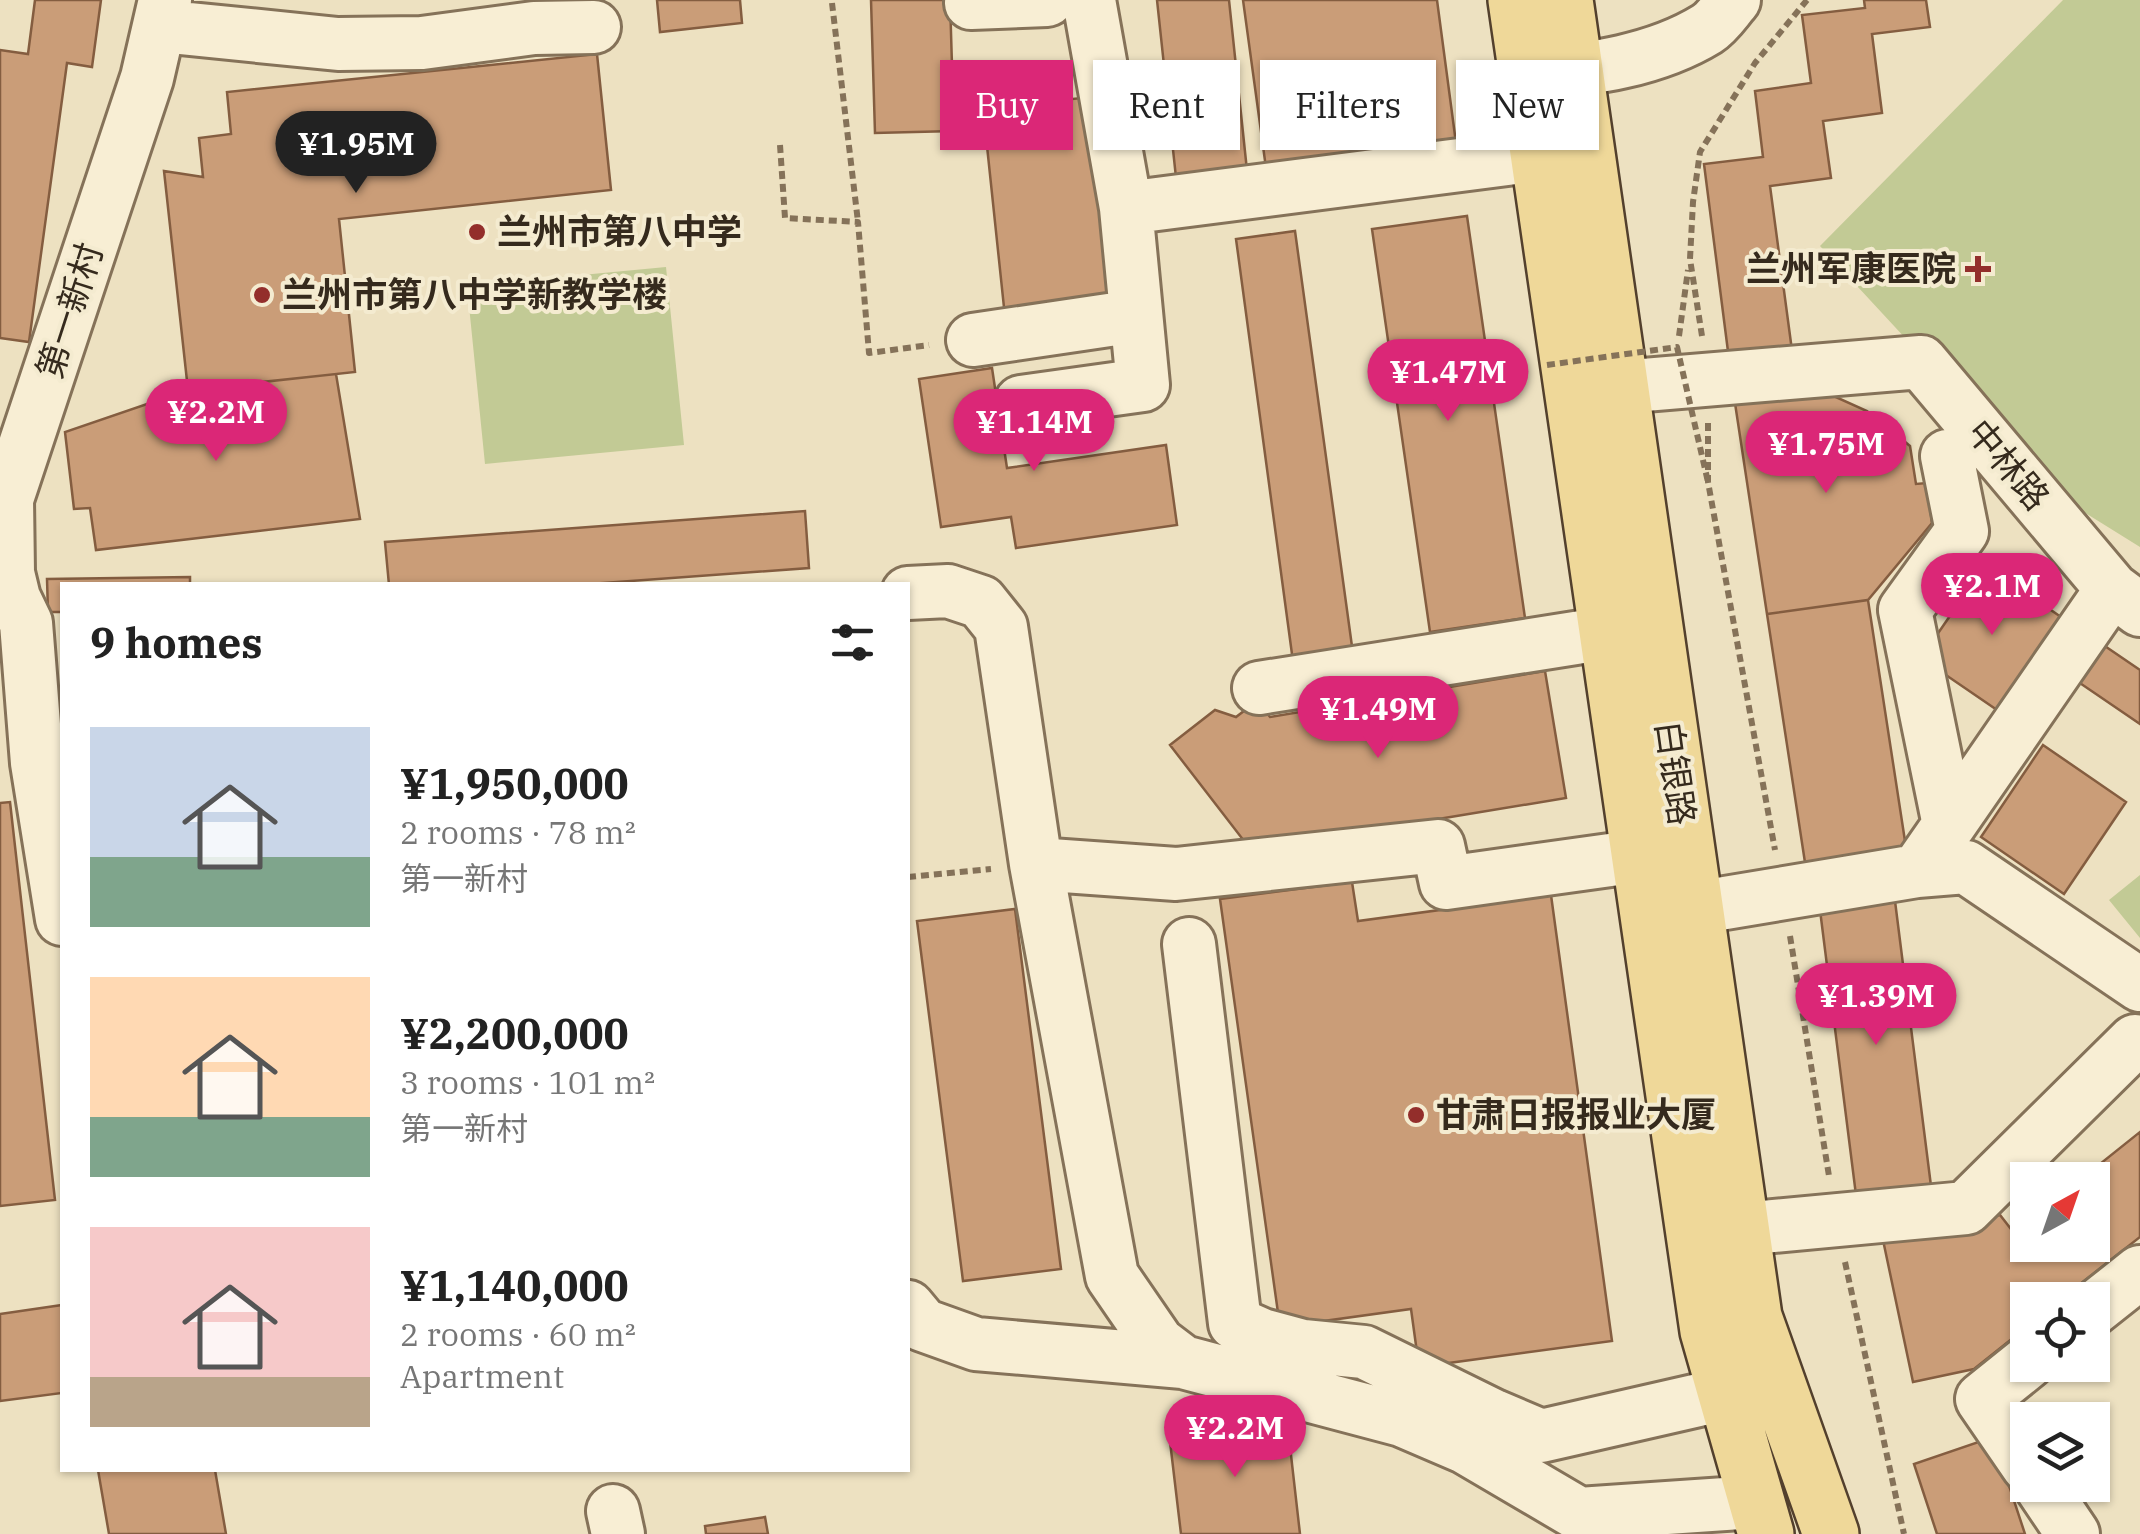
<!DOCTYPE html>
<html lang="en">
<head>
<meta charset="utf-8">
<style>
	body { margin:0; font-family:"IBM Plex Serif","Noto Sans SC",serif; background:#f6f6f6; color:#222; height:100vh; display:flex; flex-direction:column; font-size:38px; white-space:nowrap }
	* { box-sizing:border-box; margin:0 }
	p { font-size:32px; color:#767676 }
	.icon { flex:none; width:55px; height:55px; fill:none; stroke:currentColor; stroke-width:2; stroke-linecap:round; stroke-linejoin:round }
	.map { position:relative; flex:1; overflow:hidden }
	.panel { position:absolute; left:60px; top:582px; width:850px; height:890px; display:flex; flex-direction:column; background:#fff; border-radius:0px; box-shadow:0 2px 8px #0004 }
	.panel>* { flex:none }
	.top-card { position:absolute; left:940px; top:60px; width:950px; height:90px; display:flex; gap:20px }
	.needle { width:65px; rotate:40deg }
	.fabs { position:absolute; left:2010px; top:1162px; display:grid; gap:20px }
	.fabs a { display:grid; place-items:center; width:100px; height:100px; border-radius:0px; background:#fff; box-shadow:0 2px 8px #0004; font-size:50px }
	.price { position:absolute; translate:-50% -85px; padding:0 22px; border-radius:35px; background:#db2777; color:#fff; font-size:32px; line-height:65px; filter:drop-shadow(0 2px 5px #0008) }
	.price::after { content:''; position:absolute; left:50%; top:60px; width:30px; height:22px; margin-left:-15px; background:inherit; clip-path:polygon(0 0,100% 0,50% 100%) }
	.price.current { background:#222; color:#fff }
	ul { padding:0; list-style:none }
	li { display:flex; align-items:center; gap:30px; height:250px; padding:0 30px }
	li span { display:grid; place-items:center; flex:none; width:280px; height:200px; border-radius:0px; color:#555 }
	li>.icon { margin-inline-start:auto }
	span .icon { width:120px; height:120px; fill:#fffc; stroke-width:1 }
	li b { font-size:42px }
	h2 { display:flex; justify-content:space-between; align-items:center; height:120px; padding:0 30px; font-size:42px }
	.chip { padding:0 35px; border-radius:0px; background:#fff; box-shadow:0 2px 8px #0004; font-size:35px; line-height:90px }
	.chip.current { background:#db2777; color:#fff }
	.map>svg:first-child { display:block }
</style>
</head>
<body>
<div class="map">
<svg width="2140" height="1534" viewBox="0 0 2140 1534">
	<rect width="100%" height="100%" fill="#ede1c1"/>
	<path fill="#c2ca95" d="M 2063,0 L 2140,0 L 2140,547 L 2042,486 L 1820,246 Z
		M 666,267 L 684,445 L 485,464 L 467,286 Z
		M 2140,875 L 2140,938 L 2109,900 Z"/>
	<path fill="#ca9d78" stroke="#845d40" stroke-width="2.5" d="M 35,0 L 101,0 L 92,67 L 67,63 L 29,342 L 0,338 L 0,50 L 28,54 Z
		M 657,0 L 740,0 L 742,23 L 660,32 Z
		M 871,0 L 950,0 L 954,131 L 875,133 Z
		M 1157,0 L 1229,0 L 1248,180 L 1177,187 Z
		M 1243,0 L 1437,0 L 1456,143 L 1266,168 Z
		M 1864,0 L 1926,0 L 1930,27 L 1872,34 L 1882,113 L 1823,121 L 1831,178 L 1770,186 L 1793,358 L 1730,367 L 1704,164 L 1763,157 L 1755,91 L 1811,83 L 1802,15 L 1865,8 Z
		M 597,54 L 611,190 L 339,219 L 355,372 L 188,390 L 164,171 L 203,177 L 199,138 L 231,134 L 227,92 Z
		M 1101,96 L 1123,306 L 1005,317 L 983,108 Z
		M 1467,216 L 1525,618 L 1430,632 L 1372,229 Z
		M 1295,231 L 1354,661 L 1294,669 L 1236,239 Z
		M 992,368 L 1007,468 L 1166,445 L 1177,525 L 1016,548 L 1011,517 L 941,527 L 919,379 Z
		M 336,374 L 360,519 L 96,550 L 90,508 L 74,509 L 65,432 L 188,390 Z
		M 1798,380 L 1867,411 L 1910,446 L 1916,484 L 1927,483 L 1932,523 L 1868,600 L 1767,614 L 1733,390 Z
		M 805,511 L 809,568 L 576,585 L 389,585 L 385,542 Z
		M 1985,565 L 2064,619 L 2000,712 L 1921,658 Z
		M 190,577 L 190,585 L 62,585 L 62,612 L 48,612 L 47,579 Z
		M 1868,600 L 1907,854 L 1806,869 L 1767,614 Z
		M 2096,640 L 2140,670 L 2140,724 L 2071,677 Z
		M 1545,671 L 1566,798 L 1251,850 L 1170,745 L 1215,710 L 1236,717 L 1257,701 L 1270,717 Z
		M 2043,745 L 2126,802 L 2064,894 L 1981,837 Z
		M 10,802 L 55,1200 L 0,1206 L 0,803 Z
		M 1352,882 L 1358,921 L 1551,895 L 1612,1341 L 1419,1367 L 1411,1309 L 1280,1327 L 1220,899 Z
		M 1895,901 L 1931,1186 L 1856,1195 L 1820,910 Z
		M 1015,909 L 1061,1269 L 963,1281 L 917,921 Z
		M 2140,1132 L 2140,1237 L 2060,1300 L 2028,1300 L 2028,1326 L 1974,1369 L 1913,1382 L 1883,1240 L 2000,1215 L 2014,1233 L 2028,1222 L 2028,1245 L 2092,1245 L 2092,1180 L 2080,1180 Z
		M 62,1305 L 62,1393 L 0,1401 L 0,1314 Z
		M 1287,1420 L 1300,1534 L 1181,1534 L 1169,1433 Z
		M 1993,1437 L 2025,1534 L 1937,1534 L 1914,1464 Z
		M 98,1470 L 215,1470 L 226,1534 L 109,1534 Z
		M 765,1517 L 768,1534 L 706,1534 L 705,1526 Z"/>
	<g fill="none" stroke-linecap="round" stroke-linejoin="round">
		<g stroke="#857259" stroke-width="58">
			<path id="minor" d="M 1089,0 L 1126,208 L 1538,155
				M 971,3 L 1047,0
				M 160,26 L 338,44 L 422,43 L 534,28 L 594,27
				M 1531,75 C 1591,69 1655,61 1707,29 C 1718,22 1726,9 1734,0
				M 973,340 L 1136,316
				M 1620,387 L 1921,362 L 2112,589 L 2140,610
				M 1021,402 L 1143,385 L 1126,208
				M 908,593 L 948,591 L 981,602 L 1001,627 L 1036,864 L 1112,1276 L 1158,1343 L 1183,1362
				M 1259,688 L 1607,633
				M 1949,825 L 2112,589
				M 1036,864 L 1176,874 L 1438,846 L 1446,883 L 1639,856
				M 1917,871 L 1966,867 L 2140,985
				M 1695,908 L 1917,871 L 1949,825 L 1905,610 L 1962,531 L 1947,456
				M 62,919 L 37,763 L 26,623 L 14,598 L 8,573 L 7,499 L 147,78 L 165,0
				M 1189,944 L 1235,1323 L 1262,1335 L 1303,1346 L 1364,1352 L 1494,1416 L 1541,1436 L 1725,1394
				M 1742,1229 L 1966,1208 L 2135,1041
				M 908,1307 L 923,1325 L 976,1344 L 1183,1362 L 1402,1420 L 1465,1447 L 1579,1514 L 1755,1502
				M 2092,1310 L 2140,1272
				M 2028,1362 L 1982,1399 L 2028,1466
				M 2040,1485 L 2073,1534
				M 613,1511 L 618,1534"/>
		</g>
		<g stroke="#53402d" stroke-width="60">
			<path id="major" d="M 1516,0 L 1708,1331 L 1766,1534
				M 1565,0 L 1754,1317 L 1831,1534"/>
		</g>
		<path stroke="#857259" stroke-width="6" stroke-dasharray="8 5" stroke-linecap="butt" d="M 832,3 L 858,222
			M 780,145 L 785,218 L 858,222 L 869,353 L 929,345
			M 1679,336 L 1688,270
			M 1702,336 L 1690,259 L 1693,202 L 1700,152 L 1755,63 L 1807,0
			M 1708,423 L 1708,482 L 1775,850
			M 908,877 L 991,869
			M 1790,936 L 1829,1176
			M 1845,1262 L 1904,1534"/>
		<use href="#minor" stroke="#f8eed4" stroke-width="52"/>
		<use href="#major" stroke="#efd899" stroke-width="55"/>
		<path stroke="#857259" stroke-width="6" stroke-dasharray="8 5" stroke-linecap="butt" d="M 1547,365 L 1677,347 L 1708,482"/>
	</g>
	<g fill="#932e2b" stroke="#f4ebd0" stroke-width="4">
		<circle cx="477" cy="232" r="10"/>
		<path d="M1973 254h10v10h10v10h-10v10h-10v-10h-10v-10h10z"/>
		<circle cx="262" cy="295" r="10"/>
		<circle cx="1416" cy="1115" r="10"/>
	</g>
	<g text-anchor="middle" stroke-width="8" stroke-linejoin="round" paint-order="stroke">
		<g font-size="35" font-weight="bold" fill="#352a1d" stroke="#f4ebd0" text-anchor="start">
			<text x="497" y="244">兰州市第八中学</text>
			<text x="1956" y="281" text-anchor="end">兰州军康医院</text>
			<text x="282" y="307">兰州市第八中学新教学楼</text>
			<text x="1436" y="1127">甘肃日报报业大厦</text>
		</g>
		<g font-size="35" fill="#352a1d" stroke="#f4ebd0">
			<text transform="translate(70 311) rotate(-72)" y="12">第一新村</text>
			<text transform="translate(2008 465) rotate(50)" y="12">中林路</text>
			<text transform="translate(1675 773) rotate(82)" y="12">白银路</text>
		</g>
	</g>
</svg>
<div class="fabs">
<a><svg class="needle" viewBox="-14 -14 28 28"><path d="M0-13l5 13h-10z" fill="#e53935"/><path d="M0 13l5-13h-10z" fill="#767676"/></svg></a>
<a><svg class="icon" aria-label="locate" viewBox="0 0 24 24"><circle cx="12" cy="12" r="6"/><path d="M12 2v4M12 18v4M2 12h4M18 12h4"/></svg></a>
<a><svg class="icon" aria-label="layers" viewBox="0 0 24 24"><path d="M12 4l9 5-9 5-9-5zM3 14l9 5 9-5"/></svg></a>
</div>
<b class="price current" style="left:356px;top:196px">¥1.95M</b>
<b class="price" style="left:1448px;top:424px">¥1.47M</b>
<b class="price" style="left:216px;top:464px">¥2.2M</b>
<b class="price" style="left:1034px;top:474px">¥1.14M</b>
<b class="price" style="left:1826px;top:496px">¥1.75M</b>
<b class="price" style="left:1992px;top:638px">¥2.1M</b>
<b class="price" style="left:1378px;top:761px">¥1.49M</b>
<b class="price" style="left:1876px;top:1048px">¥1.39M</b>
<b class="price" style="left:1235px;top:1480px">¥2.2M</b>
<div class="top-card">
<a class="chip current">Buy</a>
<a class="chip">Rent</a>
<a class="chip">Filters</a>
<a class="chip">New</a>
</div>
<section class="panel">
<h2>9 homes<svg class="icon" aria-label="filters" viewBox="0 0 24 24"><path d="M4 7h16M4 17h16"/><circle cx="9" cy="7" r="2"/><circle cx="15" cy="17" r="2"/></svg></h2>
<ul>
<li><span style="background:linear-gradient(#c9d6e8 65%,#7fa58c 0)"><svg class="icon" aria-label="home" viewBox="0 0 24 24"><path d="M3 11l9-7 9 7M6 9v11h12V9"/></svg></span><div><b>¥1,950,000</b><p>2 rooms · 78 m²</p><p>第一新村</p></div></li>
<li><span style="background:linear-gradient(#ffd9b3 70%,#7fa58c 0)"><svg class="icon" aria-label="home" viewBox="0 0 24 24"><path d="M3 11l9-7 9 7M6 9v11h12V9"/></svg></span><div><b>¥2,200,000</b><p>3 rooms · 101 m²</p><p>第一新村</p></div></li>
<li><span style="background:linear-gradient(#f6c9c9 75%,#b9a48a 0)"><svg class="icon" aria-label="home" viewBox="0 0 24 24"><path d="M3 11l9-7 9 7M6 9v11h12V9"/></svg></span><div><b>¥1,140,000</b><p>2 rooms · 60 m²</p><p>Apartment</p></div></li>
</ul>
</section>
</div>
</body>
</html>
